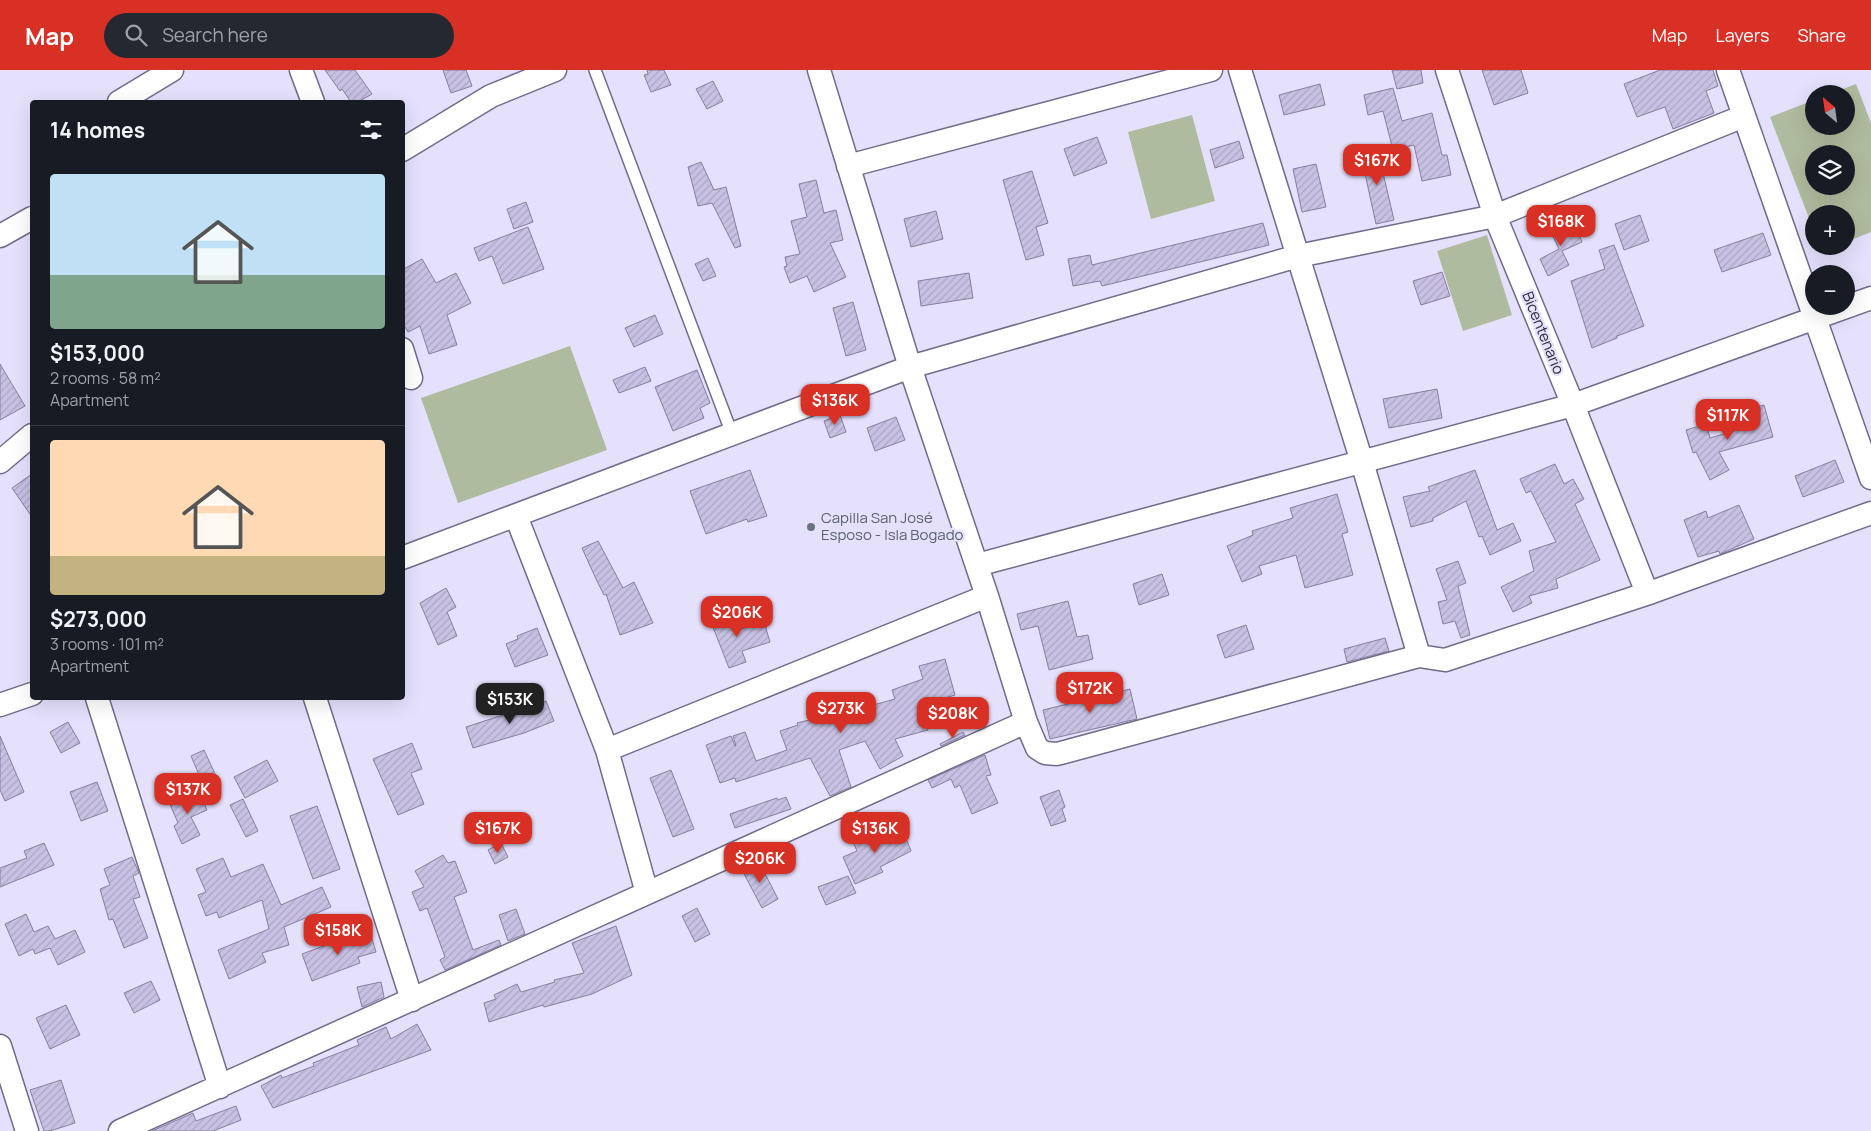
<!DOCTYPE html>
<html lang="en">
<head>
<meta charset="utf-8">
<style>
	body { margin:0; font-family:Manrope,sans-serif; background:#242831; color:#f1f3f6; height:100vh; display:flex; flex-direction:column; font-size:19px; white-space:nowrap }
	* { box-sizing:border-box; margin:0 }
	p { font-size:16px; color:#9ea1a6 }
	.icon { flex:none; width:28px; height:28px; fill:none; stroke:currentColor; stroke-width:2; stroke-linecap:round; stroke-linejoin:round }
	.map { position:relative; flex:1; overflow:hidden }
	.sheet { position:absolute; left:30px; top:30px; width:375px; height:600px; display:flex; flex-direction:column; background:#171b24; border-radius:5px; box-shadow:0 5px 20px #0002 }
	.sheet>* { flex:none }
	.needle { width:32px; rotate:331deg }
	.buttons { position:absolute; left:1805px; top:15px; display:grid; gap:10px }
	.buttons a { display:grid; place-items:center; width:50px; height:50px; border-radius:50%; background:#171b24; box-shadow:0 5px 20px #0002; font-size:25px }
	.price { position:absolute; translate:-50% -42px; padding:0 11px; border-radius:10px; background:#d93025; color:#fff; font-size:16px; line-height:32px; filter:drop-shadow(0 1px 2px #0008) }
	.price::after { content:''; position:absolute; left:50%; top:30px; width:15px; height:11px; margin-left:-8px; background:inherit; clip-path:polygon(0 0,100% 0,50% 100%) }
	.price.on { background:#222; color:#fff }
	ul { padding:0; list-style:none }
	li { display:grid; align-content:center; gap:10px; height:265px; padding:0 20px }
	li+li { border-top:1px solid #363941 }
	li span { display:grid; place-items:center; height:155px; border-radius:5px; color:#555 }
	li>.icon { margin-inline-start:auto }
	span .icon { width:90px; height:90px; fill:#fffc; stroke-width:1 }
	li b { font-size:21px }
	h2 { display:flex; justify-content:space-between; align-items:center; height:60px; padding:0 20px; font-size:21px }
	header { display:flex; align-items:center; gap:30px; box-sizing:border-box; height:70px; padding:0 25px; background:#d93025; color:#fff }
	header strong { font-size:24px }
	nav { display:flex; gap:28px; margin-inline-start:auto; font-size:18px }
	.search { width:350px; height:45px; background:#242831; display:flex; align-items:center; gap:12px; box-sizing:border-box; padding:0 18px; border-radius:28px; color:#9ea1a6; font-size:19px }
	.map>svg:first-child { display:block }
</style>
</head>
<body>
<header>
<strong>Map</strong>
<div class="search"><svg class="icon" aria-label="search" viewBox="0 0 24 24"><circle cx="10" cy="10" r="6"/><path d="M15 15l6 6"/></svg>Search here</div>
<nav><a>Map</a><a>Layers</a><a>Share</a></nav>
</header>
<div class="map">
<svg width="1871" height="1061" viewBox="0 0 1871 1061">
	<defs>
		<pattern id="building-hatch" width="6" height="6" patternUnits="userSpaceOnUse" patternTransform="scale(1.25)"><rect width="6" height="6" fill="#c8c1e3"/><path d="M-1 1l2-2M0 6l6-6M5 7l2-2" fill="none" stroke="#aca6c4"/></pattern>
	</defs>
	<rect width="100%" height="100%" fill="#e5e0fc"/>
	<path fill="#afbb9e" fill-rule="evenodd" d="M 1856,14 L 1871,53 L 1871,162 L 1846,172 L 1846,144 L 1814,144 L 1814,161 L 1770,47 L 1814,30 L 1814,56 L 1846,56 L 1846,24 L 1830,24 ZM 1814,84 L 1846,84 L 1846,116 L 1814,116 Z
		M 1192,45 L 1215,131 L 1151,149 L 1128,62 Z
		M 1487,165 L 1512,245 L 1463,261 L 1437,181 Z
		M 570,276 L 607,380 L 458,433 L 421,328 Z"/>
	<path fill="url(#building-hatch)" stroke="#867f9f" d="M 325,0 L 355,0 L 372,24 L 358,32 L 351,32 L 342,19 L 340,21 Z
		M 443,0 L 466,0 L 472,16 L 451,23 Z
		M 647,0 L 664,0 L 671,15 L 651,22 L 644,5 L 648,4 Z
		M 1392,0 L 1421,0 L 1423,13 L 1397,19 Z
		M 1482,0 L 1521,0 L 1528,23 L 1494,35 Z
		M 1660,0 L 1713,0 L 1718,16 L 1706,21 L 1714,43 L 1673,59 L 1665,37 L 1637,47 L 1624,14 Z
		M 713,11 L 723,31 L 707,39 L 696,19 Z
		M 1320,14 L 1325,35 L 1284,45 L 1279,25 Z
		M 1393,18 L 1402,51 L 1432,43 L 1442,85 L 1447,85 L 1451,105 L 1422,111 L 1414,75 L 1393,80 L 1383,41 L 1368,45 L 1364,25 Z
		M 1097,67 L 1107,93 L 1074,106 L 1064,79 Z
		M 1239,71 L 1244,88 L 1215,98 L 1210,80 Z
		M 1377,77 L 1394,150 L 1376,154 L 1360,81 Z
		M 701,92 L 714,120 L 726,117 L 741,176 L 735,178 L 712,133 L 698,136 L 688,97 Z
		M 1316,94 L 1326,137 L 1302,142 L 1293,99 Z
		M 1032,101 L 1048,153 L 1036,157 L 1044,185 L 1026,190 L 1003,110 Z
		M 816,110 L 824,143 L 836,140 L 843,170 L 830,173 L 846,207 L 814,222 L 807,206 L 790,213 L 784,197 L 787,196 L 785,187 L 800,184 L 791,151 L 807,147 L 799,114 Z
		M 526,132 L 533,152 L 514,159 L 507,139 Z
		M 936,141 L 943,169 L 911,177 L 904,149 Z
		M 1640,145 L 1649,171 L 1624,180 L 1615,154 Z
		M 1573,151 L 1582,172 L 1562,181 L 1569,195 L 1548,206 L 1540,189 L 1559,179 L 1550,160 Z
		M 1263,153 L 1269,175 L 1102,216 L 1100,211 L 1073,216 L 1068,189 L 1090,185 L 1092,195 Z
		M 528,157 L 544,199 L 503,214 L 492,186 L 479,191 L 474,178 Z
		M 1763,163 L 1771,185 L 1722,202 L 1714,180 Z
		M 1614,175 L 1644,256 L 1617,266 L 1617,268 L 1592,278 L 1571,211 L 1605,199 L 1599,180 Z
		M 708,188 L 716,206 L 703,211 L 695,194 Z
		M 422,189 L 436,213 L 456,203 L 471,233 L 447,245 L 457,275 L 429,284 L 420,256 L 408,262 L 402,252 L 402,200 Z
		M 1442,202 L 1450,226 L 1421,235 L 1413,211 Z
		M 969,203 L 973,228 L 921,236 L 918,211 Z
		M 853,232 L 866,280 L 846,286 L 833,238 Z
		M 655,245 L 663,264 L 634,277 L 625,258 Z
		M 0,294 L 25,336 L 0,350 Z
		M 645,297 L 651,311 L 619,323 L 613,310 Z
		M 697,300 L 710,333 L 700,338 L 704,348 L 673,361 L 655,317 Z
		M 1437,319 L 1442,348 L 1389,358 L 1383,329 Z
		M 1764,335 L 1773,367 L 1719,382 L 1729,400 L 1710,410 L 1696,382 L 1693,383 L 1686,360 L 1706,354 L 1710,368 L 1751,356 L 1747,340 Z
		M 840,345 L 846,362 L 830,368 L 824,351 Z
		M 896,347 L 905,370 L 875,381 L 867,358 Z
		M 1835,390 L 1844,412 L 1803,427 L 1795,406 Z
		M 1555,394 L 1564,414 L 1573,409 L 1584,429 L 1575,434 L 1600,490 L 1556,509 L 1558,518 L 1529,526 L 1532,533 L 1513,542 L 1501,517 L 1534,501 L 1529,481 L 1556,472 L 1531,421 L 1526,423 L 1520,409 Z
		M 750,400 L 767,446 L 748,452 L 747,449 L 706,464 L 690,421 Z
		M 1475,400 L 1497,460 L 1513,453 L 1521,471 L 1490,485 L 1482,466 L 1479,467 L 1466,431 L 1433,448 L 1433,451 L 1411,457 L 1403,427 L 1430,421 L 1428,417 Z
		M 32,404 L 32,447 L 12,418 Z
		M 1337,424 L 1348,462 L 1342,464 L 1353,505 L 1305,518 L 1296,485 L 1259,496 L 1262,504 L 1242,512 L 1227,476 L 1253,465 L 1252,461 L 1293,448 L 1290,438 Z
		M 1739,435 L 1754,469 L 1720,484 L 1719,481 L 1698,487 L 1684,450 L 1706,441 L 1708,448 Z
		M 598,471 L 623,518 L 634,512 L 653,553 L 620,565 L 606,524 L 604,525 L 596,509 L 582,478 Z
		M 1458,491 L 1466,513 L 1458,516 L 1470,565 L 1461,568 L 1455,551 L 1443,554 L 1438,532 L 1447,530 L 1436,499 Z
		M 1162,504 L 1169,525 L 1139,535 L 1133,514 Z
		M 446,518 L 456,537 L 447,542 L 457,566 L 438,575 L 420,533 Z
		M 1068,531 L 1077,567 L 1088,565 L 1093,589 L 1049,600 L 1038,556 L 1021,560 L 1017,544 Z
		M 726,540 L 735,561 L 764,552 L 770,572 L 742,581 L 746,592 L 729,598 L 709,547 Z
		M 1246,555 L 1254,579 L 1225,588 L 1217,565 Z
		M 537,558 L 548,585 L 515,597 L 506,574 L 518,569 L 517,566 Z
		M 1385,568 L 1389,581 L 1347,592 L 1344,579 Z
		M 945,589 L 955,625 L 922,635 L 928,660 L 895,669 L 903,686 L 880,699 L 865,671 L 839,680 L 851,717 L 830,726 L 810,688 L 736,712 L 735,708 L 720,713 L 706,675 L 731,666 L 735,676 L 736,676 L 733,666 L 745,662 L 756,691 L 787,680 L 780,661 L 798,655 L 797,653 L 829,645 L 826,636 L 854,625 L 859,639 L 895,629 L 892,620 L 923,609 L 919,596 Z
		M 1130,619 L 1137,649 L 1050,669 L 1043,640 Z
		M 546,631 L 554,651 L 524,663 L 473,678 L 466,657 Z
		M 68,652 L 80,673 L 61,683 L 50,662 Z
		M 963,662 L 965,665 L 941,676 L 940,674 Z
		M 0,666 L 24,722 L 5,731 L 0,720 Z
		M 412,673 L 422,699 L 411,703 L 424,734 L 398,745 L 373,689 Z
		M 204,680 L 216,706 L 202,712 L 191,686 Z
		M 985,685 L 991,705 L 986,706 L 998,733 L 972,744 L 960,715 L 955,718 L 951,709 L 932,718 L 928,710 Z
		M 267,690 L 278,711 L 245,728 L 234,707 Z
		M 671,700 L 694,759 L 673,767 L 650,708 Z
		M 97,712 L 108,741 L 81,751 L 70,722 Z
		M 198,719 L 207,740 L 191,747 L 200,765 L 182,774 L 174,756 L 178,753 L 169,732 Z
		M 1059,720 L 1065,737 L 1062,739 L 1066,751 L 1051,756 L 1040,727 Z
		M 786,727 L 791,739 L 735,758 L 730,744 L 777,728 L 778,730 Z
		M 243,729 L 258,761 L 246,767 L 230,735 Z
		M 317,736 L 340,799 L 313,809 L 290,746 Z
		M 902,758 L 911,781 L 880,797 L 883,802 L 855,814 L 843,787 L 857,781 L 853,772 L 878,759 L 883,768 Z
		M 44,773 L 54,795 L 0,817 L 0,798 L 27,788 L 24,781 Z
		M 501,773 L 508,787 L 495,794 L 488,780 Z
		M 443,785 L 448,793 L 455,791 L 467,822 L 454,827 L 473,880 L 499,870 L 501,875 L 445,900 L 440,890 L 445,887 L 427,838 L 420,841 L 412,822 L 424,817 L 415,801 Z
		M 132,787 L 139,803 L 133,806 L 140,827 L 133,829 L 148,868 L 124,878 L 113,849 L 109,850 L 100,819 L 110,815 L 104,799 Z
		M 223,788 L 231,807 L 263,794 L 281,835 L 322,817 L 331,837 L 284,857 L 289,875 L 262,883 L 266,892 L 229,909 L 218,880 L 269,859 L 262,830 L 219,848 L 217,842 L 206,846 L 198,825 L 206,822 L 196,799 Z
		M 758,790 L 778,829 L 762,838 L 741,798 Z
		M 848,806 L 856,823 L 826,835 L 818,817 Z
		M 697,838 L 710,864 L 695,872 L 682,846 Z
		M 516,839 L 525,864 L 508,871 L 499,845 Z
		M 26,844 L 34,862 L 48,856 L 55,869 L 75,860 L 85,882 L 58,895 L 50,878 L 35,884 L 33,879 L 19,886 L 5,854 Z
		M 616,856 L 632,905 L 592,924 L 544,937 L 543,935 L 489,952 L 484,933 L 496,929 L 494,925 L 517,914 L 521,922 L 555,912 L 554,910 L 584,903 L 572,873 Z
		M 370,862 L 376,882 L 358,887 L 360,893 L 312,911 L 302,884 L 348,867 L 348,869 Z
		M 151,911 L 160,930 L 134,943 L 124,923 Z
		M 381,912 L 384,927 L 362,937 L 357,917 Z
		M 66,935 L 80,965 L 50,979 L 36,948 Z
		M 417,954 L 431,980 L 273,1038 L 261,1016 L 281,1005 L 282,1008 L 314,996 L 313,993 L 359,975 L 357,970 L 386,957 L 391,969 Z
		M 61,1010 L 75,1053 L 50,1061 L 44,1061 L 30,1020 Z
		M 236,1036 L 241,1050 L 213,1061 L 152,1061 L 193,1043 L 196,1051 Z"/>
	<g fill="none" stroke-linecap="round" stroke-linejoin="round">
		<g stroke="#726b89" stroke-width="14">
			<path id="service" d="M 595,0 L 732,364"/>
		</g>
		<g stroke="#726b89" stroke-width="25">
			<path id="minor" d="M 301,0 L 313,32
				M 819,0 L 910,297 L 987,526 L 1026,652 L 1037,678 L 1045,683 L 1057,684 L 1419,586 L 1445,590 L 1652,522 L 1871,443
				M 1240,0 L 1362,392 L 1419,586
				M 1447,0 L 1495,146 L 1573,335 L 1647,523
				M 1728,0 L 1871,408
				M 119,32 L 172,0
				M 402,80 L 491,26 L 555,0
				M 848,96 L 1211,0
				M 0,166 L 32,148
				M 402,279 L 411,308
				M 0,392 L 32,365
				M 516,446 L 607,680 L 647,823
				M 402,488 L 910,297 L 1298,186 L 1495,146 L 1744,46
				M 977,495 L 1573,335 L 1871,228
				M 97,628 L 220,1017
				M 315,628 L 412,930
				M 0,635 L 32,624
				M 607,680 L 987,526
				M 0,976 L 27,1061
				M 120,1061 L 1026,652"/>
		</g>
		<use href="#service" stroke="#fff" stroke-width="11"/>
		<use href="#minor" stroke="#fff" stroke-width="22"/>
	</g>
	<circle fill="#6b7280" stroke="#e5e0fc" stroke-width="2" cx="811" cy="457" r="5"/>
	<g text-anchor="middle" stroke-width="4.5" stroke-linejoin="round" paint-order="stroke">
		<g font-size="15" fill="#302d3a" stroke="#e5e0fc">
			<text transform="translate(1543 263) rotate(68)" y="5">Bicentenario</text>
		</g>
		<g font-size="15" fill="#5b616d" stroke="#e5e0fc" text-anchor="start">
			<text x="821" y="453">Capilla San José<tspan x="821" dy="17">Esposo - Isla Bogado</tspan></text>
		</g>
	</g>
</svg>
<div class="buttons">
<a><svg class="needle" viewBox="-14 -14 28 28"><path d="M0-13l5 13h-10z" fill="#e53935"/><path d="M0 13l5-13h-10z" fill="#9ea1a6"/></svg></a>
<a><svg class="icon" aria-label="layers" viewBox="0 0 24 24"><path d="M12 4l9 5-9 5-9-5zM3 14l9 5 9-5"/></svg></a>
<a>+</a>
<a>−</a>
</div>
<b class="price" style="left:1377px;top:116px">$167K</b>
<b class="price" style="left:1561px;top:177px">$168K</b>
<b class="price" style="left:835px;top:356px">$136K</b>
<b class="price" style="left:1728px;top:371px">$117K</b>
<b class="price" style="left:737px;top:568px">$206K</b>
<b class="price" style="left:1090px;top:644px">$172K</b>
<b class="price on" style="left:510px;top:655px">$153K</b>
<b class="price" style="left:841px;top:664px">$273K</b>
<b class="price" style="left:953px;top:669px">$208K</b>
<b class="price" style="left:188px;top:745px">$137K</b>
<b class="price" style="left:498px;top:784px">$167K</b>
<b class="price" style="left:875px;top:784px">$136K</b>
<b class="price" style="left:760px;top:814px">$206K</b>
<b class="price" style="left:338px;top:886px">$158K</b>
<section class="sheet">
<h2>14 homes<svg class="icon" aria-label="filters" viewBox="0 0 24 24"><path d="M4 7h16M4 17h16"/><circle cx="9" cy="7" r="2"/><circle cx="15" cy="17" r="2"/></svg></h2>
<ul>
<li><span style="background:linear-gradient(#bfe0f5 65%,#7fa58c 0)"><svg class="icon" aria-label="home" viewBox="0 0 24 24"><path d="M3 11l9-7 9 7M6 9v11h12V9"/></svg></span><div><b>$153,000</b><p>2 rooms · 58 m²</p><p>Apartment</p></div></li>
<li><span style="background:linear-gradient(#ffd9b3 75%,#c2b280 0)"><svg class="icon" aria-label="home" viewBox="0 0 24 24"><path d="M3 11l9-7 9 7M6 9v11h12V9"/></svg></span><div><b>$273,000</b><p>3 rooms · 101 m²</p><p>Apartment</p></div></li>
</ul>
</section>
</div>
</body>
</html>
